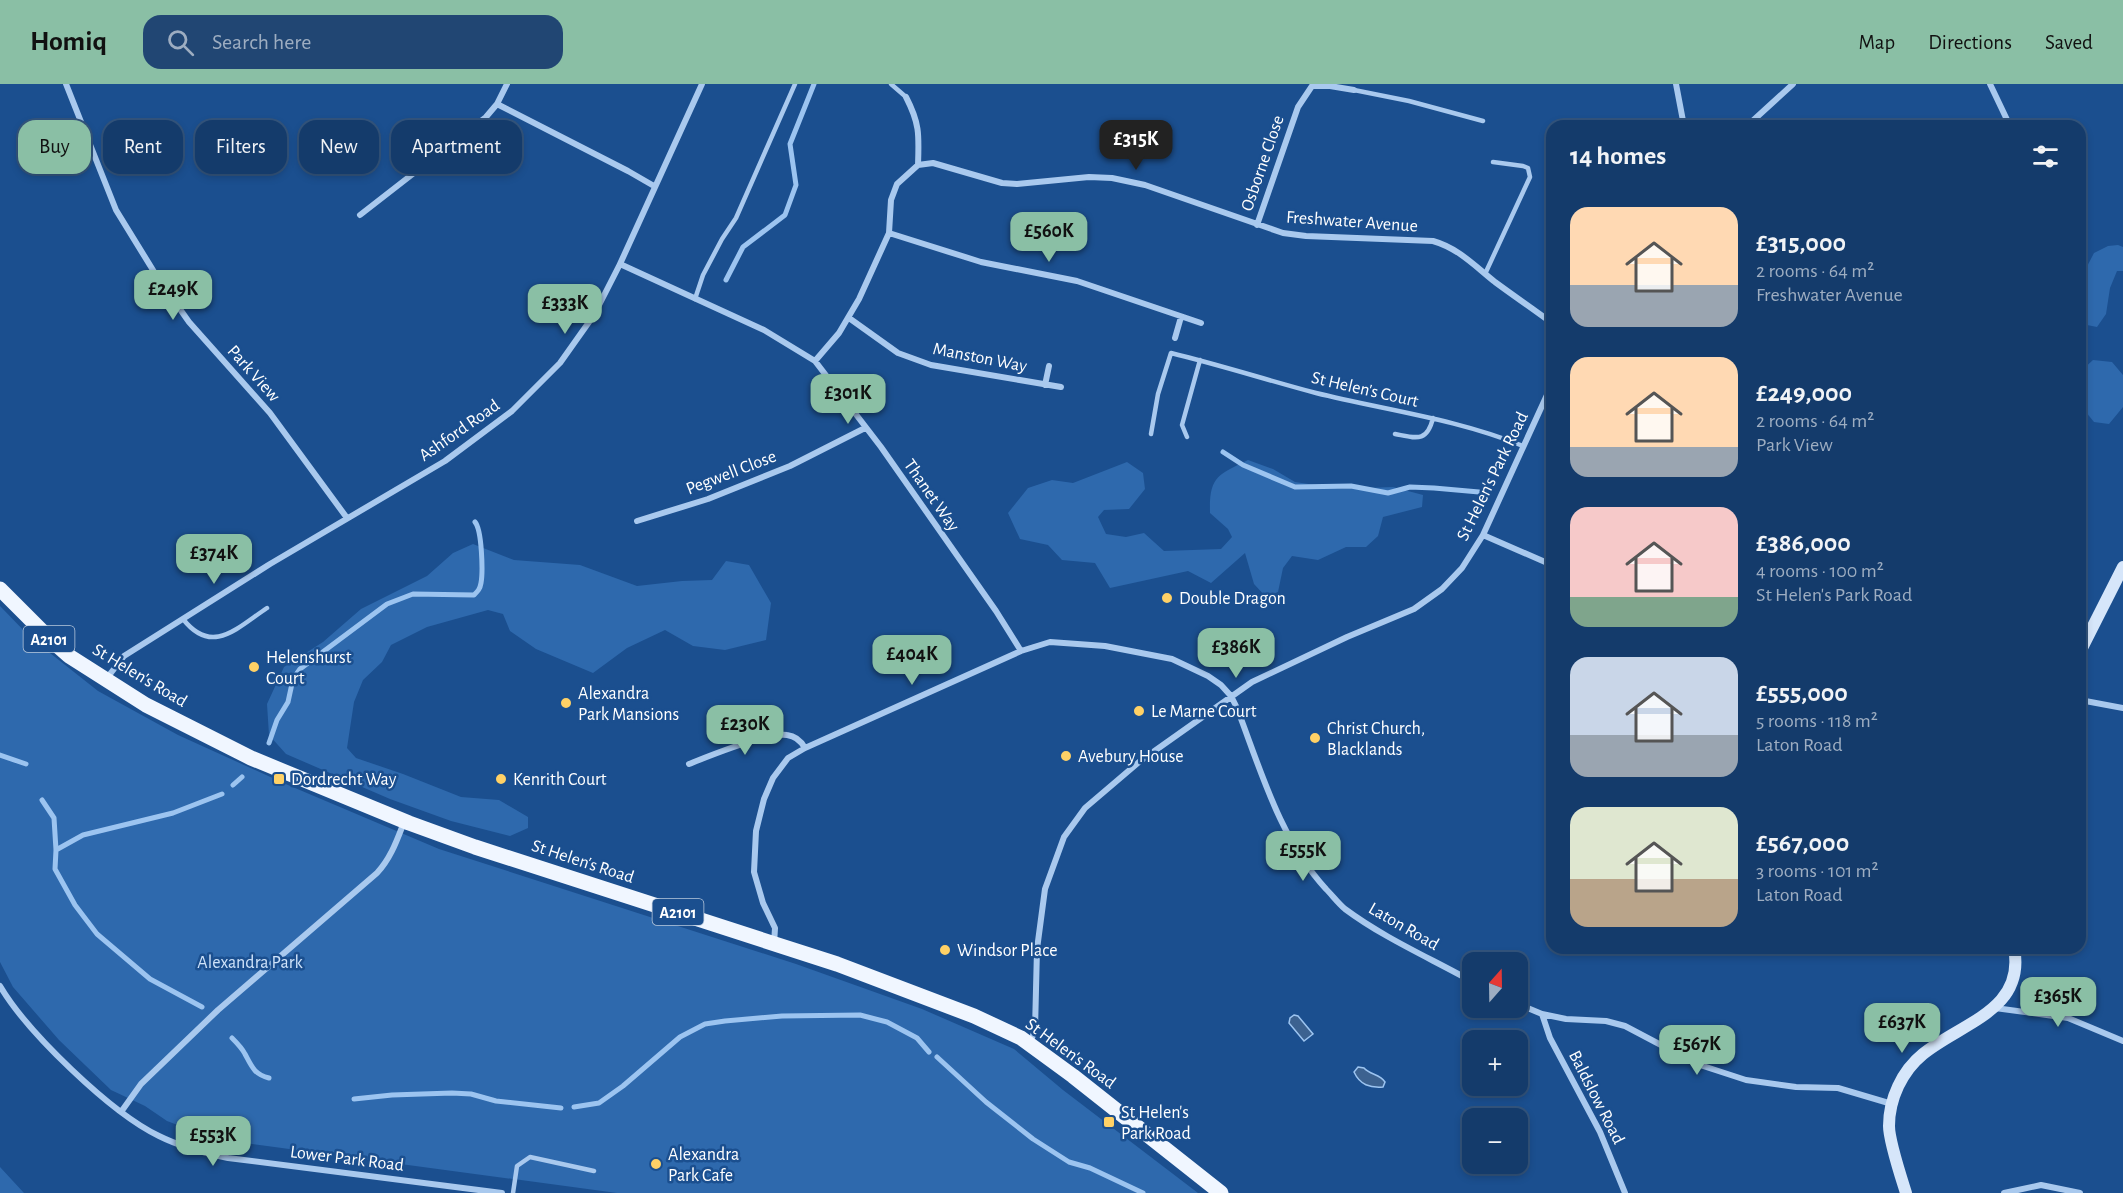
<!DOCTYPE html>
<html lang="en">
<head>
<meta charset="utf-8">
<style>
	body { margin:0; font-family:"Alegreya Sans",sans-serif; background:#214673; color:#f1f3f6; height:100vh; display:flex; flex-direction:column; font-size:22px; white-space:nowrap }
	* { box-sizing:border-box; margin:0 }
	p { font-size:20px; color:#9dadc1 }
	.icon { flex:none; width:33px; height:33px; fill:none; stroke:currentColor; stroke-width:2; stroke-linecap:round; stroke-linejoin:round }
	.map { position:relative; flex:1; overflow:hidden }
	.side { position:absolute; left:1546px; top:36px; width:540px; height:834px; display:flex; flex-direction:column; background:#143b6b; border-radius:18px; box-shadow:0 3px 9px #0003,0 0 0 2px #33557e }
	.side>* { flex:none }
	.guide { position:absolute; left:18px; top:36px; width:570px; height:54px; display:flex; gap:12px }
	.needle { width:39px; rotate:20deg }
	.buttons { position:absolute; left:1462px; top:868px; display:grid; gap:12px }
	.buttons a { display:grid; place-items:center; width:66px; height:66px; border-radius:12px; background:#143b6b; box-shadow:0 3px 9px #0003,0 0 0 2px #33557e; font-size:30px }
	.price { position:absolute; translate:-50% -51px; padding:0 14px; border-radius:12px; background:#8abfa5; color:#111; font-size:20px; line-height:39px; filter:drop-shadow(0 2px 3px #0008) }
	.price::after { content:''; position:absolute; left:50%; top:36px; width:18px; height:14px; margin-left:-9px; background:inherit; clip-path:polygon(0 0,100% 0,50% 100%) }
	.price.current { background:#222; color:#fff }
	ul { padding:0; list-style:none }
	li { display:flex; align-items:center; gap:18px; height:150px; padding:0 24px }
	li span { display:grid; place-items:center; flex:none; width:168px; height:120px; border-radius:18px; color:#555 }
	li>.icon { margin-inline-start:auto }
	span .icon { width:72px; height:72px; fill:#fffc; stroke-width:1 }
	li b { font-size:26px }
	h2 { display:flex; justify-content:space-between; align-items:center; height:72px; padding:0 24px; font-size:26px }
	.pill { padding:0 21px; border-radius:18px; background:#143b6b; box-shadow:0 3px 9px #0003,0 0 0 2px #33557e; font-size:21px; line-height:54px }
	.pill.current { background:#8abfa5; color:#111 }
	header { display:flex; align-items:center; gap:36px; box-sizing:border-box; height:84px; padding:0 30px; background:#8abfa5; color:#111 }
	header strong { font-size:28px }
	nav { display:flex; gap:33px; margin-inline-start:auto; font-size:21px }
	.search { width:420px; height:54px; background:#214673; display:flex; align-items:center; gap:15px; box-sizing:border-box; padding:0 21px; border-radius:18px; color:#9dadc1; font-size:22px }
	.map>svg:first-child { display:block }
</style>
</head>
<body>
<header>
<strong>Homiq</strong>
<div class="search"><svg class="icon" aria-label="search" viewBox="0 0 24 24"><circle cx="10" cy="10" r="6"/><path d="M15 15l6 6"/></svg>Search here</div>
<nav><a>Map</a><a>Directions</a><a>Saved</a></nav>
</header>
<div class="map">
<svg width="2123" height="1109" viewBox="0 0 2123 1109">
	<rect width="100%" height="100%" fill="#1b4f8f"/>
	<path fill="#2e69ad" d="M 2118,161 L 2123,163 L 2123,187 L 2117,187 L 2110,204 L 2106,230 L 2097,243 L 2087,241 L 2081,229 L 2081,194 L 2094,169 L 2108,162 Z
		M 2093,276 L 2112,278 L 2123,291 L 2123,323 L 2109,340 L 2094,338 L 2081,322 L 2081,287 Z
		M 1248,376 L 1273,385 L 1295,398 L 1342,405 L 1393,403 L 1423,411 L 1422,423 L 1383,433 L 1378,452 L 1366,463 L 1346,463 L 1318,476 L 1292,472 L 1283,484 L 1278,508 L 1266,513 L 1254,500 L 1245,469 L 1211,499 L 1188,487 L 1110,504 L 1095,479 L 1062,476 L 1048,461 L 1020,455 L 1008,429 L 1028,404 L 1052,396 L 1073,399 L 1127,378 L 1143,389 L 1145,405 L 1129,425 L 1104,426 L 1098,433 L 1106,450 L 1126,453 L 1144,449 L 1164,467 L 1221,465 L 1232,453 L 1228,445 L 1210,429 C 1209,392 1218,391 1248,376 Z
		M 473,460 L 514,476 L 580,481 L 637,502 L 682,497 L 712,496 L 726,477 L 749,481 L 771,519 L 766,556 L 725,566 L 693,562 L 665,546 L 627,564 L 593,589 L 536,565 L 510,547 L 503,530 L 488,526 L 427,543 L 391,561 L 382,578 L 363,596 L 354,618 L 347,664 L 356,674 L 403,690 L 461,713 L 499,716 L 528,733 L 528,744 L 510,752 L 451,737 L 390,715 L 286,670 L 269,651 L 267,620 L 284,583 L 323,558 L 361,525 L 427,492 L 453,469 Z
		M 0,522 L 31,554 L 98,607 L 178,651 L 288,701 L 439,765 L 796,880 L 922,925 L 1014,965 L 1063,1006 L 1198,1109 L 617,1109 L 252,1060 L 204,1051 L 167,1037 L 145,1022 L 111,1006 L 59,956 L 13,903 L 0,878 Z
		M 0,1083 L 24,1109 L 0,1109 Z"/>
	<path fill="#3c6290" stroke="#9cc4f0" stroke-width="1.5" d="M 1294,931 L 1298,932 L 1313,950 L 1304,957 L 1289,939 L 1290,934 Z
		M 1358,983 L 1364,984 C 1370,991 1380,990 1385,998 L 1383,1003 C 1370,1004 1360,1001 1354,988 Z"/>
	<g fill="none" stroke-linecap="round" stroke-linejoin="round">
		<path stroke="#9cc4f0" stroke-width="5" d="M 726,196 L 743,163 L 785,131 L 796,101 L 790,60 L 814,0
			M 1223,368 L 1243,381 L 1295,403 L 1351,402 L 1388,409 L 1410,403 L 1434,404 L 1479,408
			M 269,659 L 277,636 L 288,618 L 293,595 L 300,585 L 387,520 L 413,510 L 474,511 C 478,507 480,505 481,499 C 483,488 482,446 475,438
			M 0,671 L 26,680
			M 233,701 L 242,693
			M 42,716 L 54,734 L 56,766 L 55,785 L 75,821 L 97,850 L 150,895 L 202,923
			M 56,766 L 83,751 L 173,729 L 222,710
			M 232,954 C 237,959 242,964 245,970 C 252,983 254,990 269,994
			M 937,973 L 986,1018 L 1033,1055 L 1069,1078 L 1090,1084 L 1143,1109
			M 354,1015 L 392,1011 L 452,1009 L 471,1010 L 496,1017 L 561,1024
			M 574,1023 L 599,1019 L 623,1002 L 680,953 L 705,940 L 725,937 L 782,932 L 860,931 L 887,938 L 917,954 L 929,968"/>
		<path stroke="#a9c9ee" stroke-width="4.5" d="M 891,0 L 906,13
			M 1354,6 L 1409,17 L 1483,37
			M 1485,190 L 1530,93 L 1528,84 L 1523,82 L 1493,78
			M 695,215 L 703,191 L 722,155 L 736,134 L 795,0
			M 1151,350 L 1158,310 L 1171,269 C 1220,281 1267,296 1316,309 C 1385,326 1457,335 1523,362
			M 1395,350 C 1416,354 1427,359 1433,334
			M 1187,353 L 1182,341 L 1200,276
			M 183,535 C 212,572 237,544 267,524
			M 513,1109 L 517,1082 L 530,1073 L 594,1087"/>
		<path stroke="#a9c9ee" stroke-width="6" d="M 66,0 L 116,126 L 156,191 L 189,238 L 270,329 L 347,434
			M 1676,0 L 1684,42
			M 1990,0 L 2010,42
			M 906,13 C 920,40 919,51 918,81
			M 497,20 L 628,87 L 654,102
			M 1747,42 L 1793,0
			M 360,131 L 486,33 L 497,20 L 507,0
			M 1257,141 L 1298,23 L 1312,2 L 1330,2 L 1354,6
			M 889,149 L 981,178 L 1077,197 L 1201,239
			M 620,180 L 764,246 L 815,277 L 881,363 L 996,527 L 1021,567
			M 849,234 L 898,269 L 931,281 L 1061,303
			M 1175,254 L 1181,233
			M 815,277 L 839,249 L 859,215 L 889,149 L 891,116 L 897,100 L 918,81 L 933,79 L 1002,99 L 1017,100 L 1089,93 L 1112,94 L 1145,101 L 1283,149 L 1306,152 L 1433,157 C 1458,164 1475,182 1495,198 C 1514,212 1533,225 1552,239
			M 1045,301 L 1049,282
			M 637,437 L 708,415 L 790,382 L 865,344
			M 1483,451 L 1552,481
			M 107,594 L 124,572 L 270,480 L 445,377 L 512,327 L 560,279 L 594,231 L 620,180 L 702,0
			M 2080,616 L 2123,624
			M 689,680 C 709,672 767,648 787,651 C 796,652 801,657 805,664
			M 774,860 L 775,844 L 763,819 L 754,788 L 756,747 L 764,715 L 773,694 L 788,674 L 805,664 L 1021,567 L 1050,558 L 1105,562 L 1172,575 L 1208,592 L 1221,601 L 1231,612 L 1237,624 C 1261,687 1280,755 1326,805 C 1332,811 1338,819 1345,825 C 1384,854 1430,874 1473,898
			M 0,902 C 27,948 111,1029 159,1052 C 181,1063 204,1069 228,1074 L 502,1109
			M 1518,920 L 1542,930 L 1566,935 L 1606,937 L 1625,942 L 1697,980 L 1746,996 L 1796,1003 L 1838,1004 L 1892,1020
			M 1995,924 L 2068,934 L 2123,957
			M 1542,930 L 1550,954 L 1600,1048 L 1625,1109
			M 1030,959 L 1035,946 L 1037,865 L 1045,805 L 1064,753 L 1085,724 L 1139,678 L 1252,598 L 1347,553 L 1414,525 L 1442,505 L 1462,484 L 1483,451 L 1552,300
			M 121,1028 L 141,1000 L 218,926 L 377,789 C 391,774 397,756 404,738
			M 2004,1109 L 2041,1101 L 2080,1109"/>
		<path stroke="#d6e6fa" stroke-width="12" d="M 2080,568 L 2123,483
			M 1906,1109 C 1901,1093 1889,1057 1889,1042 C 1889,1015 1902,987 1923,970 C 1961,939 2026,926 2014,864"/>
		<path stroke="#f0f6ff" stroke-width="15" d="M 0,505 L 52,557 L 69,572 L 146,621 L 251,674 L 409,739 L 475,763 L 837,880 L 974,932 L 1021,954 L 1073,992 L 1221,1109"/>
	</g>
	<g fill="#ffd166" stroke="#1b4f8f" stroke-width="2">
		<circle cx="1167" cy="514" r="6"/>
		<circle cx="254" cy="583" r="6"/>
		<circle cx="566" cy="619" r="6"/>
		<circle cx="1139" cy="627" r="6"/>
		<circle cx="1315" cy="654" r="6"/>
		<circle cx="1066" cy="672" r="6"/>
		<rect x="273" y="689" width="12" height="12" rx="3"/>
		<circle cx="501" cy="695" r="6"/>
		<circle cx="945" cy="866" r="6"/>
		<rect x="1103" y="1032" width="12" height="12" rx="3"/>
		<circle cx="656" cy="1080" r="6"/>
	</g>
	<g text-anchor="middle" stroke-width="5" stroke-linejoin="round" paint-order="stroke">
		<g fill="#1b4f8f" stroke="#bbcadd" stroke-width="1.5">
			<rect x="23.5" y="542" width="51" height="26" rx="4.5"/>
			<rect x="652.5" y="815" width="51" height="26" rx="4.5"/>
		</g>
		<g font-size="16" font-weight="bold" fill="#fff">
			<text x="49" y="561">A2101</text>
			<text x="678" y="834">A2101</text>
		</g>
		<g font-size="18" fill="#fff" stroke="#1b4f8f">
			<text transform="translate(1262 79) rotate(-71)" y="6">Osborne Close</text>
			<text transform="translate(1352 137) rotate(4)" y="6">Freshwater Avenue</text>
			<text transform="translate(980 273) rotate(11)" y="6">Manston Way</text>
			<text transform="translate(254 289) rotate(48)" y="6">Park View</text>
			<text transform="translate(1365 305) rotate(13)" y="6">St Helen's Court</text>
			<text transform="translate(459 346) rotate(-35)" y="6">Ashford Road</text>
			<text transform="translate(731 388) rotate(-21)" y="6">Pegwell Close</text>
			<text transform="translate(1492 392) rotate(-64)" y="6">St Helen's Park Road</text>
			<text transform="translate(932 411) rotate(55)" y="6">Thanet Way</text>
			<text transform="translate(140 591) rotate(31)" y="6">St Helen's Road</text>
			<text transform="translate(583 777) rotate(18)" y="6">St Helen's Road</text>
			<text transform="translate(1404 842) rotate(30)" y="6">Laton Road</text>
			<text transform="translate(1071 969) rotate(36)" y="6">St Helen's Road</text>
			<text transform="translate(1597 1013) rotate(63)" y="6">Baldslow Road</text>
			<text transform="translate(347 1074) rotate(7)" y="6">Lower Park Road</text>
		</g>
		<g font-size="18" fill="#fff" stroke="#1b4f8f" text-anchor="start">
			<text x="1179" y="520">Double Dragon</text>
			<text x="266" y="579">Helenshurst<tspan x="266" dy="21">Court</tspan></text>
			<text x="578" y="615">Alexandra<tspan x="578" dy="21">Park Mansions</tspan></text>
			<text x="1151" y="633">Le Marne Court</text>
			<text x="1327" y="650">Christ Church,<tspan x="1327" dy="21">Blacklands</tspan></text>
			<text x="1078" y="678">Avebury House</text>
			<text x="291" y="701">Dordrecht Way</text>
			<text x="513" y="701">Kenrith Court</text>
			<text x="957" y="872">Windsor Place</text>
			<text x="1121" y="1034">St Helen's<tspan x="1121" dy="21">Park Road</tspan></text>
			<text x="668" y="1076">Alexandra<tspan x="668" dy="21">Park Cafe</tspan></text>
		</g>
		<g font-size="18" fill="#cfe3fa" stroke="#1b4f8f">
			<text x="250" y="884">Alexandra Park</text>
		</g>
	</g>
</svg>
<div class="buttons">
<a><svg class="needle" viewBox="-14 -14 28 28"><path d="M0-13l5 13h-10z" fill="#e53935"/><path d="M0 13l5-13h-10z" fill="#9dadc1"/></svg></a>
<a>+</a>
<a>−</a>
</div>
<b class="price current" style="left:1136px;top:87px">£315K</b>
<b class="price" style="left:1049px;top:179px">£560K</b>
<b class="price" style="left:173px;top:237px">£249K</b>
<b class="price" style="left:565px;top:251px">£333K</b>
<b class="price" style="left:848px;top:341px">£301K</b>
<b class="price" style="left:214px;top:501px">£374K</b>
<b class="price" style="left:1236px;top:595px">£386K</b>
<b class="price" style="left:912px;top:602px">£404K</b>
<b class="price" style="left:745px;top:672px">£230K</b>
<b class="price" style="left:1303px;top:798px">£555K</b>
<b class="price" style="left:2058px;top:944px">£365K</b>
<b class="price" style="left:1902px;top:970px">£637K</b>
<b class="price" style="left:1697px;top:992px">£567K</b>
<b class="price" style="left:213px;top:1083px">£553K</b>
<div class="guide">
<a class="pill current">Buy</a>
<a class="pill">Rent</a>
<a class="pill">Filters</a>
<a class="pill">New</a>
<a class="pill">Apartment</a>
</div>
<section class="side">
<h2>14 homes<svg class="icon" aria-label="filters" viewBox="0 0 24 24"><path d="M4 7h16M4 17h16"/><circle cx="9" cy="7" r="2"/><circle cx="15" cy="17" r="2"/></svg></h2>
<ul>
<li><span style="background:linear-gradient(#ffd9b3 65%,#9aa5b1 0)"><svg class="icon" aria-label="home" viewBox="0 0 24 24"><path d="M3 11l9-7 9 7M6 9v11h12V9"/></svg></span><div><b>£315,000</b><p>2 rooms · 64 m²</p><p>Freshwater Avenue</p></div></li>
<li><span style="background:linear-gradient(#ffd9b3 75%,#9aa5b1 0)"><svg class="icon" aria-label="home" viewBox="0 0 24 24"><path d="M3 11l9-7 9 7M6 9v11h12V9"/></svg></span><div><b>£249,000</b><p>2 rooms · 64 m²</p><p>Park View</p></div></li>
<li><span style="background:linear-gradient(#f6c9c9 75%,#7fa58c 0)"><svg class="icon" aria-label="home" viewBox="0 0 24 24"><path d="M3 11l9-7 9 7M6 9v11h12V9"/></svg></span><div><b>£386,000</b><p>4 rooms · 100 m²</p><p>St Helen's Park Road</p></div></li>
<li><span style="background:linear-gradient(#c9d6e8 65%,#9aa5b1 0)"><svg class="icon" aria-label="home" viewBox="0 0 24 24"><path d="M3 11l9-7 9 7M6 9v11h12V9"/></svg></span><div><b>£555,000</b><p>5 rooms · 118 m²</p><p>Laton Road</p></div></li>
<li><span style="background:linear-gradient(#dfe7d0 60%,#b9a48a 0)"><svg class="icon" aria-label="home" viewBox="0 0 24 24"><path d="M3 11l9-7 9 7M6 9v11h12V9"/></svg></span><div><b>£567,000</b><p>3 rooms · 101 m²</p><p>Laton Road</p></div></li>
</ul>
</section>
</div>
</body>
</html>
